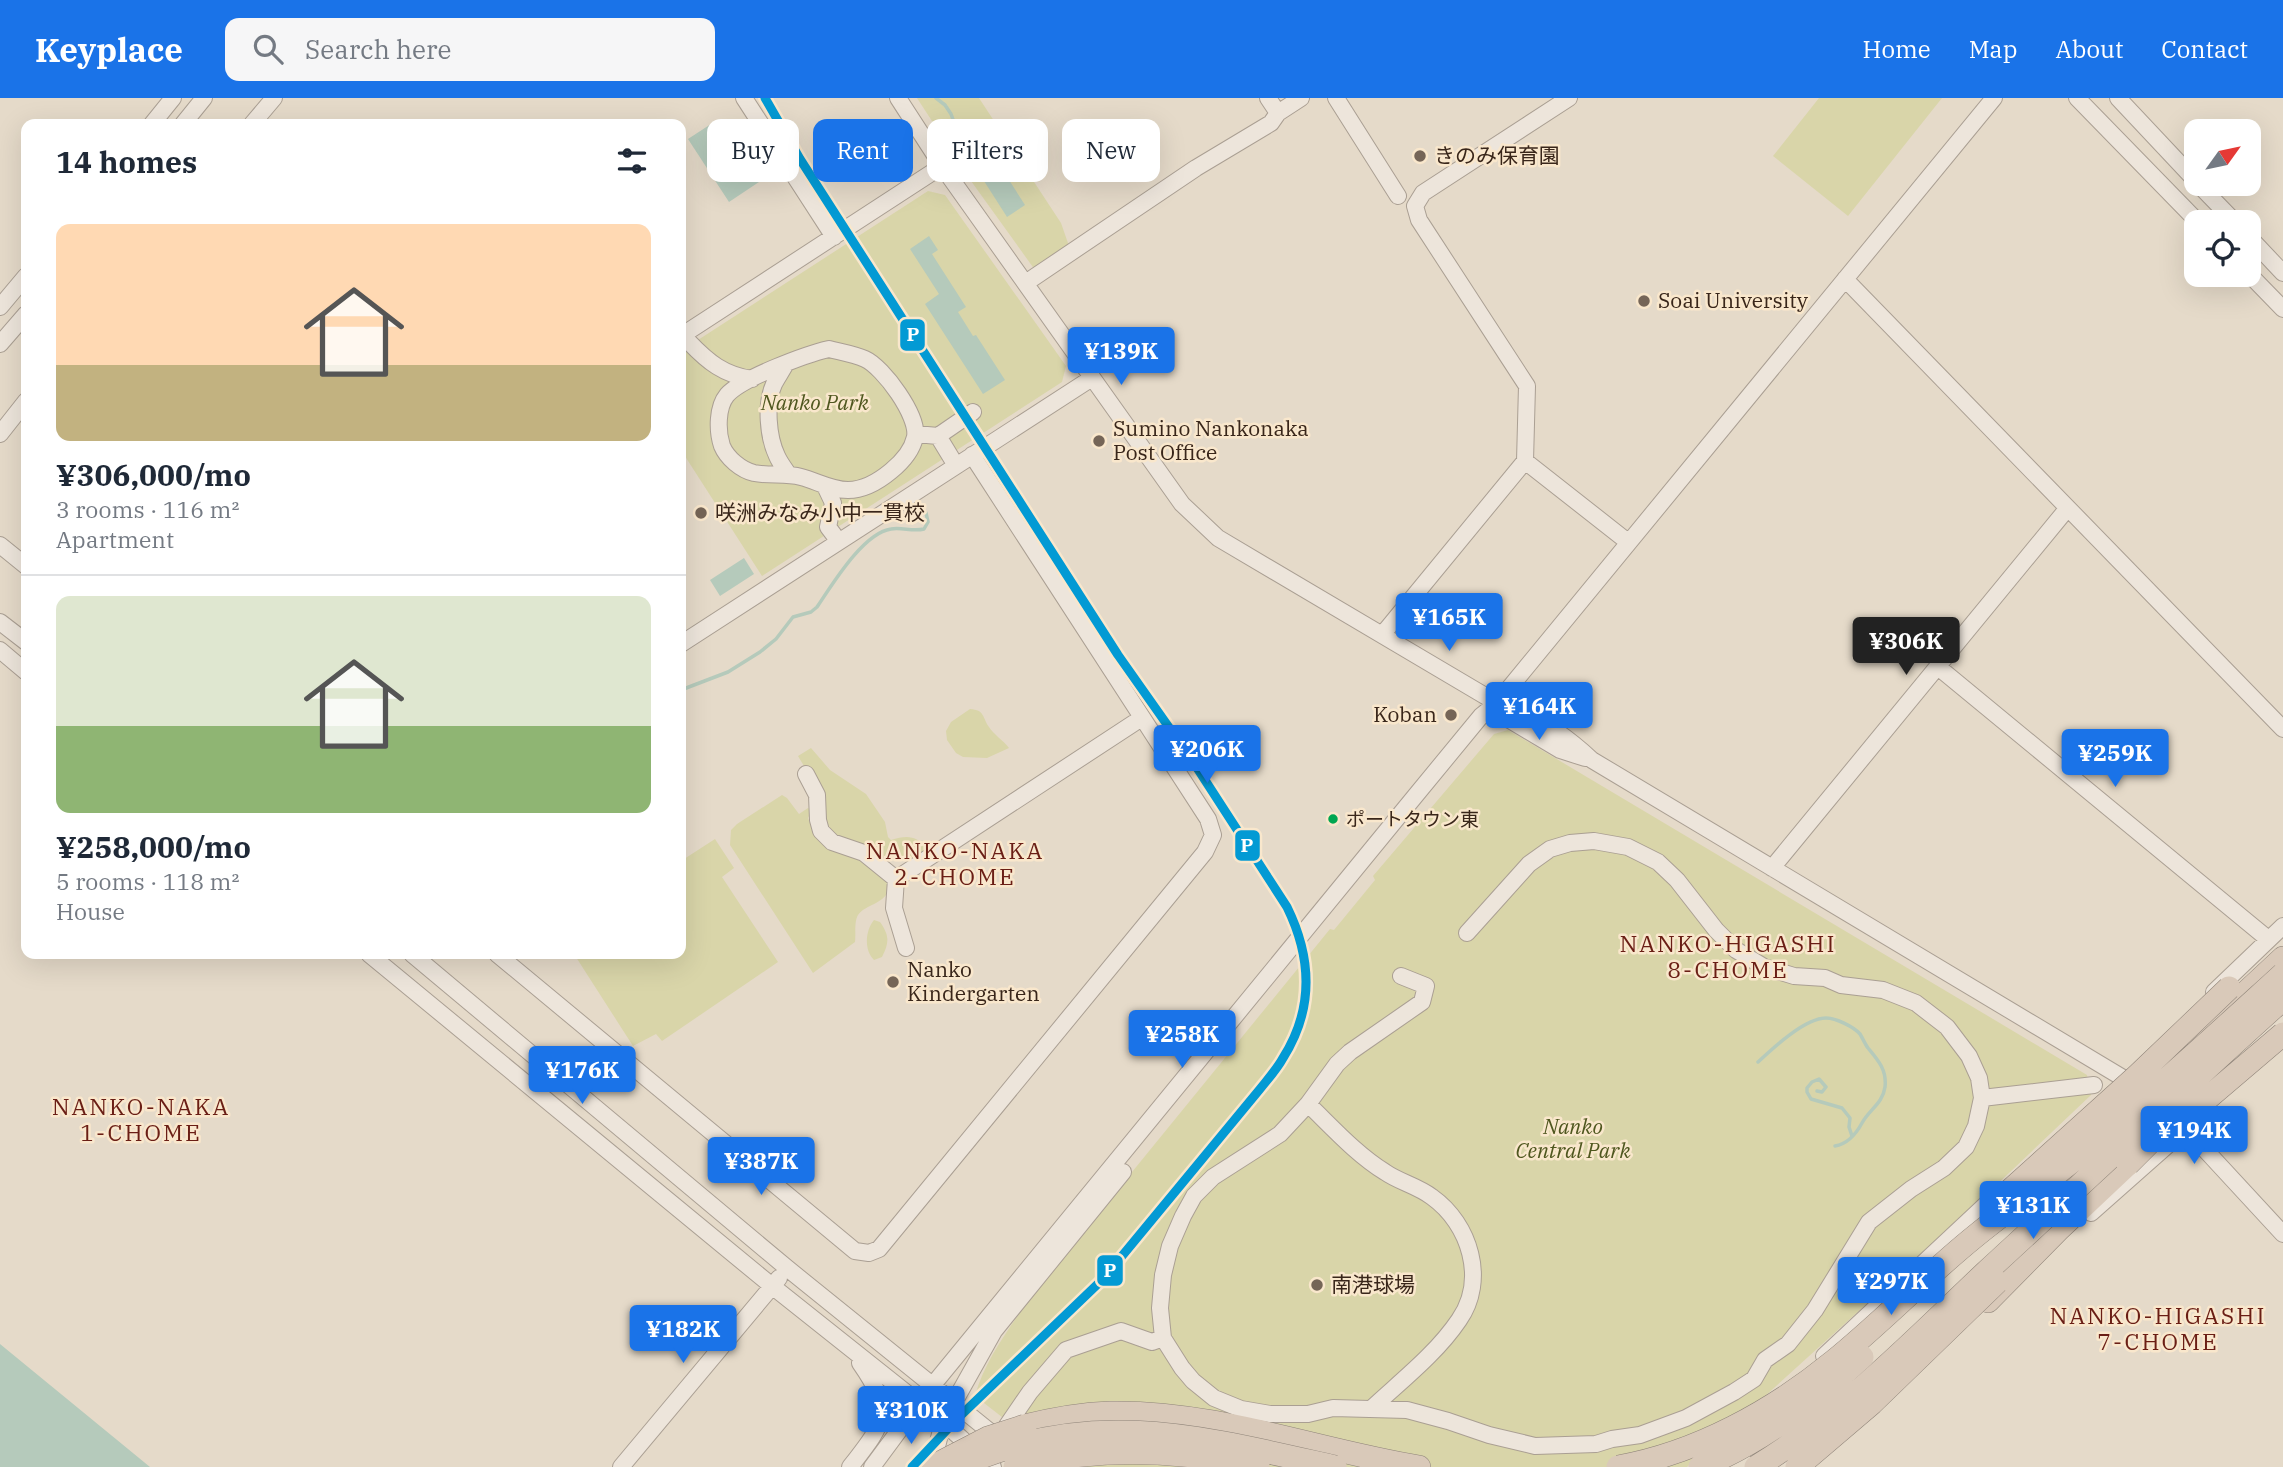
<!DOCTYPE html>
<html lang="en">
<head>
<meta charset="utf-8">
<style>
	body { margin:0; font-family:"IBM Plex Serif","Noto Sans JP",serif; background:#f6f6f7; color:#1f2937; height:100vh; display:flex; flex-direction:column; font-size:26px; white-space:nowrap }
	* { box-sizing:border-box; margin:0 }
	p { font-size:23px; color:#747a83 }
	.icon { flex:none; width:38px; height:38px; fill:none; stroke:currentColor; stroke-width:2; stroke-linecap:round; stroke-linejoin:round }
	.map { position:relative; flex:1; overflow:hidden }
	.drawer { position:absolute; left:21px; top:21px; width:665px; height:840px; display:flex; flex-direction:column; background:#fff; border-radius:14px; box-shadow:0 7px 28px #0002 }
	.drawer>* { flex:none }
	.banner { position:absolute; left:707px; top:21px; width:665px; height:63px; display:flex; gap:14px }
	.needle { width:46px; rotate:57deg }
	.buttons { position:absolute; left:2184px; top:21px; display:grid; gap:14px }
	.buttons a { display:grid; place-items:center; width:77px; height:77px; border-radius:14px; background:#fff; box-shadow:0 7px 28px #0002; font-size:35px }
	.price { position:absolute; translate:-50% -60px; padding:0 16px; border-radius:7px; background:#1a73e8; color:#fff; font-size:23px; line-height:46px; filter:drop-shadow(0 2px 4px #0008) }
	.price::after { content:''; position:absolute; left:50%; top:42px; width:21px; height:16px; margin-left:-10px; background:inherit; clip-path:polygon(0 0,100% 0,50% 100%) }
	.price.active { background:#222; color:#fff }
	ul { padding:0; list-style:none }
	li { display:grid; align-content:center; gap:14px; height:371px; padding:0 35px }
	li+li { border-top:2px solid #e0e1e3 }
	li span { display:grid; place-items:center; height:217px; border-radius:14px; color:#555 }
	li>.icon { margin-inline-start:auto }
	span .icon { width:126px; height:126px; fill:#fffc; stroke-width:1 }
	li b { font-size:30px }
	h2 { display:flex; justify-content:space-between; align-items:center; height:84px; padding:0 35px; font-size:30px }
	.chip { padding:0 24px; border-radius:14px; background:#fff; box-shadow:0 7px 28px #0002; font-size:24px; line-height:63px }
	.chip.active { background:#1a73e8; color:#fff }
	header { display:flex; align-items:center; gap:42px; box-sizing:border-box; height:98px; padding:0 35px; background:#1a73e8; color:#fff }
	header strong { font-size:33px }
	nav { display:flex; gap:38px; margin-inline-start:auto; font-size:24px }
	.search { width:490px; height:63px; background:#f6f6f7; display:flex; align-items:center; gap:18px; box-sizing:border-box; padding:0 24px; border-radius:14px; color:#747a83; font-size:26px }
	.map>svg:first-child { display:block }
</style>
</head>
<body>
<header>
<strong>Keyplace</strong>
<div class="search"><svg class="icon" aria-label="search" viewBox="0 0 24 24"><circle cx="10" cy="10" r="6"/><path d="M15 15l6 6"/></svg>Search here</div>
<nav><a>Home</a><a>Map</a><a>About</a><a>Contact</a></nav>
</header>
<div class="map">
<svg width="2283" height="1369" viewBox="0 0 2283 1369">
	<rect width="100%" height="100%" fill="#e5dac9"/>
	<path fill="#d9d5a9" d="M 917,0 L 979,0 L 1061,125 L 1069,148 L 1035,172 L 971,83 Z
		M 1819,0 L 1942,0 L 1848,118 L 1773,58 Z
		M 928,93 L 945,97 L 1066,268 L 1062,284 L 762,478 L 681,352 L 681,253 Z
		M 970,611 C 985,612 982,619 989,629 C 993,636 1003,642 1009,650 L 987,660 L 963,659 L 956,655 L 947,642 L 946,633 L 951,624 Z
		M 1508,632 L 2087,977 L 2091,997 L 1970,1112 L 1687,1369 L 1066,1369 L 975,1298 C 985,1261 1010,1230 1031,1198 L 1330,831 L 1334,832 L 1375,782 L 1373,778 L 1494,636 Z
		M 811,650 L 830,672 L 866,696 L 885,724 L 888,739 L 891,742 C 907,737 916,737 928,751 L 914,761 L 889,762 L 837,740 L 826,724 L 823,700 L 798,658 Z
		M 782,697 L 787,700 L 799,716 L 808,710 L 812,713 L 808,720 C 810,724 813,731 817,734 C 832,748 887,765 888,789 C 889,805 865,806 858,817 C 854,824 856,836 855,844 L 813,875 L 730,747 L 731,732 L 737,726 Z
		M 715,741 L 734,770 L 722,779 L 778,864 L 662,943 L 656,936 L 633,948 L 574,856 L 681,856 L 681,763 Z
		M 874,822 L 880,824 C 890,838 889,845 882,859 L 874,862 C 864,852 865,833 874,822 Z"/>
	<path fill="#b5cabb" d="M 711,26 L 748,82 L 755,78 L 759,84 L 729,104 L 688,41 Z
		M 1002,71 L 1025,107 L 1007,119 L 984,83 Z
		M 929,138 L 938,152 L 932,156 L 966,209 L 958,214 L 973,238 L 976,237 L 1005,282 L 983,296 L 925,206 L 939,196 L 910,151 Z
		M 744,460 L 754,476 L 720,498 L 710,482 Z
		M 0,1246 L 150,1369 L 0,1369 Z"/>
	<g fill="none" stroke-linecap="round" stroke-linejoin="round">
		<path stroke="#b5cabb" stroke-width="3.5" d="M 936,0 L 945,7 L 951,16 L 958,35 L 967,50 L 977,55 L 993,77
			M 681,592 L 728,574 L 760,554 L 776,541 L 793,519 L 811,514 L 817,509 C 832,487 863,435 891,431 C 902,429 913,434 924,431 L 928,424 L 926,415
			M 1758,964 C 1773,950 1805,920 1826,920 C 1836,920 1854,929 1860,936 C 1863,941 1865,946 1868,950 C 1878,962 1887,972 1885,989 C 1883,1005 1869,1012 1862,1025 C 1856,1036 1848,1046 1835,1048
			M 1817,993 L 1822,994 L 1826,989 L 1819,981 L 1812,984 L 1807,990 L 1807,994 L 1811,1001 L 1842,1010 L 1850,1020 L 1849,1029 L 1852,1038"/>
		<g stroke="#aa9f93" stroke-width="18">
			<path id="minor" d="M 744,0 L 834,139
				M 898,0 L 942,68 L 1182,406 L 1218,440 L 1497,605 C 1533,614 1565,637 1592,662 L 2123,980 L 2135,990
				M 1268,0 L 1278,15
				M 1336,0 L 1398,98
				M 2077,0 L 2198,124
				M 2118,0 L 2196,83
				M 152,26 L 173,0
				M 183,26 L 204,0
				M 252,26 L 274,0
				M 2198,86 L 2235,124
				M 2249,139 L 2283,175
				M 2249,176 L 2283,211
				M 1033,180 L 1196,70 L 1271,25 L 1278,15 L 1301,0
				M 1845,181 L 2283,631
				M 0,209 L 26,178
				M 681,238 L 942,68
				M 689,244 C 708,264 724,277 752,281
				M 0,246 L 26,216
				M 829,251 C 841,254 854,256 865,261 C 883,269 919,318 915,339 C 912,353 902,364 891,373 C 879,383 864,392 848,392 C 831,392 817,383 801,379 C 786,375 770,378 754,375 C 741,372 727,360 722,348 C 717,333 717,309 727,297 C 742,280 807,256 829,251 Z
				M 785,267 C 782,273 777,280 774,286 C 765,306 768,339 777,358 C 780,365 785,371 789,377
				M 0,336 L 26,303
				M 916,336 L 938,338 L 973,314
				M 938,338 L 952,361
				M 1525,363 L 1628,444
				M 825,388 L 833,405 L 828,429 L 834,437
				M 0,447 L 26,468
				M 0,524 L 26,544
				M 1382,537 L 1525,363 L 1527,288 L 1419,122 L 1415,108 L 1423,95 L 1569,0
				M 681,546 L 1092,280
				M 0,552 L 26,574
				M 1938,569 L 2268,841
				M 1497,605 L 1508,621 L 1560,652 L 1585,660
				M 806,676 L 817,697 L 818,722 L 821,733 L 832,744 L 864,755 L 896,781
				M 1772,770 L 2067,411
				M 896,781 L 1134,625
				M 896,781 L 894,810 L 906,850
				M 369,856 L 772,1188 L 943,1324 L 993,1369
				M 412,856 L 787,1170 L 999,1341
				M 497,856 L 855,1153 L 869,1155 L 879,1151 L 1205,754 L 1213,737 L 1208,721 L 972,357
				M 1401,878 L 1426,888 L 1422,904 L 1350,954 L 1337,966 L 1308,1006 L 1280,1036 L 1213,1079 L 1194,1098 L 1183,1118 L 1170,1148 L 1163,1177 L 1160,1210 L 1163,1240 L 1182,1270 L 1193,1283 L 1214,1300 L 1241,1311 L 1270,1316 L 1308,1316 L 1333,1310 L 1407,1312 L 1448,1323 L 1489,1337 L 1535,1348 L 1596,1346 L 1612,1341 L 1640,1337 L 1686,1320 L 1734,1294 L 1754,1281 L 1765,1262 L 1788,1246 L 1815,1212 L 1869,1124 L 1911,1091 L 1944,1070 L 1966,1049 L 1976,1028 L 1982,1000 L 1979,980 L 1969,958 L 1947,929 L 1916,905 L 1883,892 L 1841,887 L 1825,880 L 1794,878 L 1764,869 L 1736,852 L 1716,832 L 1677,782 L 1658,764 L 1628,749 L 1594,743 L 1570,745 L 1550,751 L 1529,766 L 1467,835
				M 2214,894 L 2283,828
				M 1982,1000 L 2094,987
				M 1308,1006 C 1332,1029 1356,1056 1385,1074 C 1399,1084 1418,1088 1432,1099 C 1470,1126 1487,1182 1459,1222 C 1436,1256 1401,1283 1372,1310
				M 2171,1019 L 2186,1031 L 2283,1136
				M 2091,1115 L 2187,1030
				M 1824,1258 L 1997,1096
				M 1006,1329 L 1030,1294 L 1066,1252 L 1121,1233 L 1152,1244 L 1163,1240
				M 621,1369 L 779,1180
				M 850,1369 C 885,1324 894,1314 860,1265
				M 872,1369 L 932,1288 L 1416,697 L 1481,618 L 1497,605 L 1994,0
				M 932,1369 L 943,1324 L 994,1233 L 1123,1074"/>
		</g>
		<g stroke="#8f8479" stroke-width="24">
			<path id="highway" d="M 2192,936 L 2240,900 L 2283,860
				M 1988,1203 L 2058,1132 L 2128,1066
				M 1025,1328 C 1053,1321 1081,1316 1110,1315 C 1216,1313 1316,1352 1419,1369"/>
		</g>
		<use href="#minor" stroke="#ede5db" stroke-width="16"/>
		<use href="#highway" stroke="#d9c9b9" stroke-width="23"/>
		<g stroke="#8f8479" stroke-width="24" stroke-linecap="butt">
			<path id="highway-bridge" d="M 2169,1033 L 2283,936
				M 2128,1066 L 2176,1018
				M 1994,1107 L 2137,978 L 2229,890
				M 932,1369 L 988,1340 L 1025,1328
				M 958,1369 C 1089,1308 1202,1339 1335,1369
				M 1015,1369 C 1097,1348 1177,1351 1258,1369
				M 1618,1369 C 1697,1355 1773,1313 1834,1263 C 1882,1224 1925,1179 1973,1140 C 2007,1112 2043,1087 2077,1059 C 2148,1000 2215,938 2283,876
				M 1700,1369 C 1761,1345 1814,1303 1862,1259
				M 1756,1369 C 1842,1317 1913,1243 1986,1174 C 2085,1083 2183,991 2283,901
				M 1797,1369 L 1872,1305 L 1997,1184"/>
		</g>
		<use href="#highway-bridge" stroke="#d9c9b9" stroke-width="23"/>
		<g stroke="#f9e7cc" stroke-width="14">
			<path id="rail-1" d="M 765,0 L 800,61 L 1118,557 L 1192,662 L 1287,809 C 1312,860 1314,911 1283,960 C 1277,971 1268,981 1260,991 L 1103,1181 L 958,1320 L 912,1369"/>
		</g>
		<use href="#rail-1" stroke="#039ad4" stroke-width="9"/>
	</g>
	<g fill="#756557" stroke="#f9e7cc" stroke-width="2.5">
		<circle cx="1420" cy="58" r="7"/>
		<circle cx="1644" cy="203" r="7"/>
		<circle cx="1099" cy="343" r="7"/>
		<circle cx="701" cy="415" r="7"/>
		<circle cx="1451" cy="617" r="7"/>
		<circle cx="893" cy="884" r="7"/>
		<circle cx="1317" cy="1187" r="7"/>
	</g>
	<circle fill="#00a651" stroke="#f9e7cc" stroke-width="2.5" cx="1333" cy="721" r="6"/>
	<g text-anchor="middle" stroke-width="5" stroke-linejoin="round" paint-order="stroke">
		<g font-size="19" fill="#39261a" stroke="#f9e7cc" text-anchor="start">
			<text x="1346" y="728">ポートタウン東</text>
		</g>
		<g font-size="21" fill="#39261a" stroke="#f9e7cc" text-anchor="start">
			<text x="1434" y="65">きのみ保育園</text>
			<text x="1658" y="210">Soai University</text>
			<text x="1113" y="338">Sumino Nankonaka<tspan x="1113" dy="24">Post Office</tspan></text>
			<text x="715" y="422">咲洲みなみ小中一貫校</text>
			<text x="1437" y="624" text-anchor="end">Koban</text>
			<text x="907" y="879">Nanko<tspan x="907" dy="24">Kindergarten</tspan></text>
			<text x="1331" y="1194">南港球場</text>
		</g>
		<g font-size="21" font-style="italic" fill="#4f571f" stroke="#f9e7cc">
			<text x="815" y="312">Nanko Park</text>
			<text x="1573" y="1036">Nanko<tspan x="1573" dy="24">Central Park</tspan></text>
		</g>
		<g font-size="23" letter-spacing="2" fill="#6a1e15" stroke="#f9e7cc">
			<text x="955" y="761">NANKO-NAKA<tspan x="955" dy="26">2-CHOME</tspan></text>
			<text x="1728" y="854">NANKO-HIGASHI<tspan x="1728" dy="26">8-CHOME</tspan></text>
			<text x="141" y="1017">NANKO-NAKA<tspan x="141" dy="26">1-CHOME</tspan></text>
			<text x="2158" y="1226">NANKO-HIGASHI<tspan x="2158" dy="26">7-CHOME</tspan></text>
		</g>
	</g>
	<g stroke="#f9e7cc" stroke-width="2.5">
		<rect x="899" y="220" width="27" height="34" rx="7" fill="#039ad4"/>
		<rect x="1234" y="731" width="27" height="33" rx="7" fill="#039ad4"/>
		<rect x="1096" y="1156" width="28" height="33" rx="7" fill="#039ad4"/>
	</g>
	<g font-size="19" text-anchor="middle" font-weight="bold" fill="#fff">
		<text x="913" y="243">P</text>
		<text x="1247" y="754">P</text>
		<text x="1110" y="1179">P</text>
	</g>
</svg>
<div class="buttons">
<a><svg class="needle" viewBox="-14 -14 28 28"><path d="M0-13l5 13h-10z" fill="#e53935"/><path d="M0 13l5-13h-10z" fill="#747a83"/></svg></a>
<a><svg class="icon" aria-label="locate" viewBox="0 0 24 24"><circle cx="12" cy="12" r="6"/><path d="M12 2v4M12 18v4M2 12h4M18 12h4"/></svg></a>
</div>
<b class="price" style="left:1121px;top:289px">¥139K</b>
<b class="price" style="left:1449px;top:555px">¥165K</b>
<b class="price active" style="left:1906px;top:579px">¥306K</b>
<b class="price" style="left:1539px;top:644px">¥164K</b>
<b class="price" style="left:1207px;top:687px">¥206K</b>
<b class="price" style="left:2115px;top:691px">¥259K</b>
<b class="price" style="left:1182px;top:972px">¥258K</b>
<b class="price" style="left:582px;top:1008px">¥176K</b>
<b class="price" style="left:2194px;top:1068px">¥194K</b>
<b class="price" style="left:761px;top:1099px">¥387K</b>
<b class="price" style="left:2033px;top:1143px">¥131K</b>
<b class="price" style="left:1891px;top:1219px">¥297K</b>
<b class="price" style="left:683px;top:1267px">¥182K</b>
<b class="price" style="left:911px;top:1348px">¥310K</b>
<div class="banner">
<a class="chip">Buy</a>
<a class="chip active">Rent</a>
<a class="chip">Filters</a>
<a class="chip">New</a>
</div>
<section class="drawer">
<h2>14 homes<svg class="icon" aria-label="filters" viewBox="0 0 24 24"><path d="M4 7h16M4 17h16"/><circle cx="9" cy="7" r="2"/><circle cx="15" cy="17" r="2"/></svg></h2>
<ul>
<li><span style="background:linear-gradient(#ffd9b3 65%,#c2b280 0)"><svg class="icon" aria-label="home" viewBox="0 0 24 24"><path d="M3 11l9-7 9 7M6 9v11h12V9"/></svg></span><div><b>¥306,000/mo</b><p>3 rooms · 116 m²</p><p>Apartment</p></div></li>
<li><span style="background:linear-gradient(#dfe7d0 60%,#8fb573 0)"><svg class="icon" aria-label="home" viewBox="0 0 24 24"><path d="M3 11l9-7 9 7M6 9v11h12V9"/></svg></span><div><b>¥258,000/mo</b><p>5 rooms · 118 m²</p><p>House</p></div></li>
</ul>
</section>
</div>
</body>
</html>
